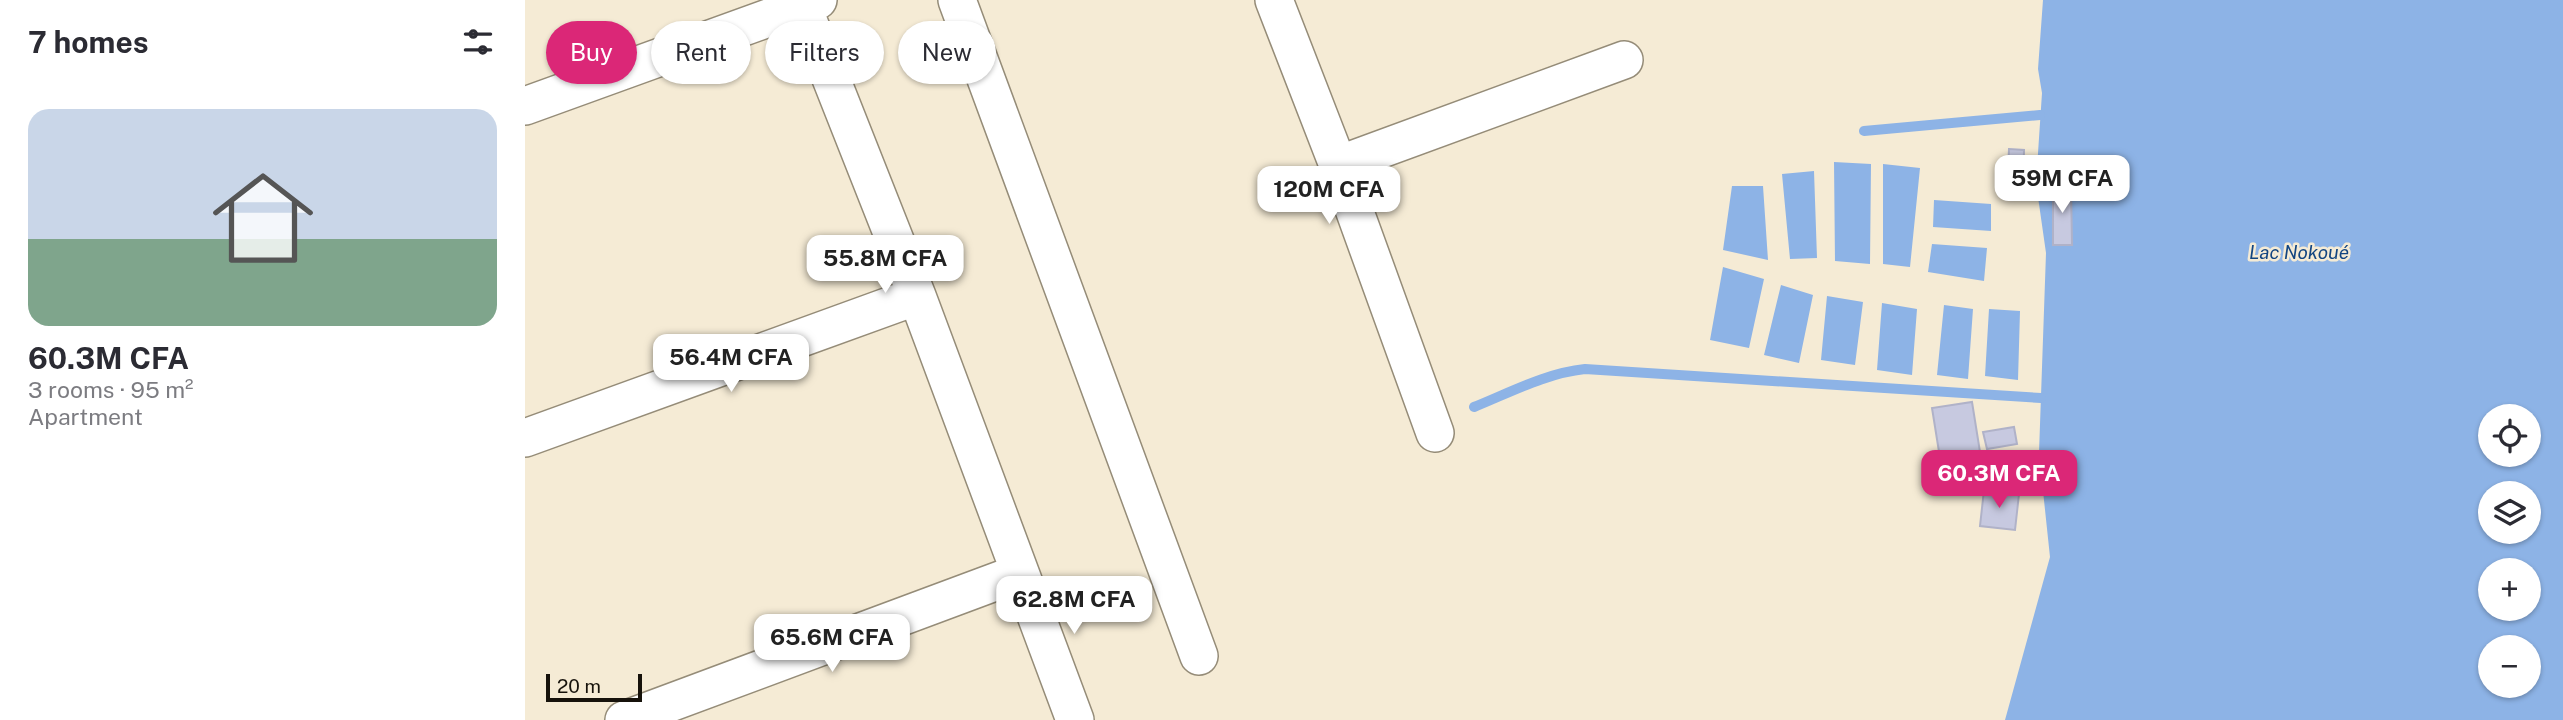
<!DOCTYPE html>
<html lang="en">
<head>
<meta charset="utf-8">
<style>
	body { margin:0; font-family:"Public Sans",sans-serif; background:#f2f2f3; color:#2b2b33; height:100vh; display:flex; flex-direction:column; font-size:26px; white-space:nowrap }
	* { box-sizing:border-box; margin:0 }
	p { font-size:23px; color:#7c7c81 }
	.icon { flex:none; width:38px; height:38px; fill:none; stroke:currentColor; stroke-width:2; stroke-linecap:round; stroke-linejoin:round }
	.map { position:relative; flex:1; overflow:hidden }
	.sheet { display:flex; flex-direction:column; background:#fff; width:525px }
	.sheet>* { flex:none }
	.guide { position:absolute; left:21px; top:21px; width:665px; height:63px; display:flex; gap:14px }
	.controls { position:absolute; left:1953px; top:404px; display:grid; gap:14px }
	.controls a { display:grid; place-items:center; width:63px; height:63px; border-radius:50%; background:#fff; box-shadow:0 2px 5px #0004; font-size:35px }
	.scale { position:absolute; left:21px; bottom:18px; width:96px; box-sizing:border-box; padding-left:7px; border:4px solid #16120b; border-top:0; font-size:19px; line-height:24px; white-space:nowrap; color:#16120b; -webkit-text-stroke:5px #f5ebd5; paint-order:stroke }
	.price { position:absolute; translate:-50% -60px; padding:0 16px; border-radius:14px; background:#fff; color:#222; font-size:23px; line-height:46px; filter:drop-shadow(0 2px 4px #0008) }
	.price::after { content:''; position:absolute; left:50%; top:42px; width:21px; height:16px; margin-left:-10px; background:inherit; clip-path:polygon(0 0,100% 0,50% 100%) }
	.price.selected { background:#db2777; color:#fff }
	ul { padding:0; list-style:none }
	li { display:grid; align-content:center; gap:14px; height:371px; padding:0 28px }
	li span { display:grid; place-items:center; height:217px; border-radius:21px; color:#555 }
	li>.icon { margin-inline-start:auto }
	span .icon { width:126px; height:126px; fill:#fffc; stroke-width:1 }
	li b { font-size:30px }
	h2 { display:flex; justify-content:space-between; align-items:center; height:84px; padding:0 28px; font-size:30px }
	.chip { padding:0 24px; border-radius:32px; background:#fff; box-shadow:0 2px 5px #0004; font-size:24px; line-height:63px }
	.chip.selected { background:#db2777; color:#fff }
	main { display:flex; flex:1; min-height:0 }
	.map>svg:first-child { display:block }
</style>
</head>
<body>
<main>
<section class="sheet">
<h2>7 homes<svg class="icon" aria-label="filters" viewBox="0 0 24 24"><path d="M4 7h16M4 17h16"/><circle cx="9" cy="7" r="2"/><circle cx="15" cy="17" r="2"/></svg></h2>
<ul>
<li><span style="background:linear-gradient(#c9d6e8 60%,#7fa58c 0)"><svg class="icon" aria-label="home" viewBox="0 0 24 24"><path d="M3 11l9-7 9 7M6 9v11h12V9"/></svg></span><div><b>60.3M CFA</b><p>3 rooms · 95 m²</p><p>Apartment</p></div></li>
</ul>
</section>
<div class="map">
<svg width="2038" height="720" viewBox="0 0 2038 720">
	<rect width="100%" height="100%" fill="#f5ebd5"/>
	<path fill="#8db3e6" fill-rule="evenodd" d="M 1518,0 L 2038,0 L 2038,720 L 1480,720 L 1525,557 L 1514,453 L 1521,253 L 1511,183 L 1517,93 L 1513,69 ZM 1965,416 L 2004,416 L 2004,455 L 1965,455 ZM 1965,494 L 2004,494 L 2004,532 L 1965,532 ZM 1965,570 L 2004,570 L 2004,609 L 1965,609 ZM 1965,648 L 2004,648 L 2004,686 L 1965,686 Z
		M 1309,162 L 1346,164 L 1345,264 L 1310,261 Z
		M 1358,164 L 1395,168 L 1385,267 L 1358,264 Z
		M 1289,171 L 1292,258 L 1265,259 L 1257,174 Z
		M 1207,186 L 1238,186 L 1243,260 L 1198,250 Z
		M 1409,200 L 1466,204 L 1466,231 L 1408,227 Z
		M 1407,244 L 1462,248 L 1459,281 L 1403,272 Z
		M 1198,267 L 1239,279 L 1224,348 L 1185,340 Z
		M 1256,285 L 1288,295 L 1274,363 L 1239,355 Z
		M 1302,296 L 1338,302 L 1330,365 L 1296,360 Z
		M 1357,303 L 1392,309 L 1387,375 L 1352,370 Z
		M 1419,305 L 1448,309 L 1443,379 L 1412,375 Z
		M 1464,309 L 1495,311 L 1493,380 L 1460,376 Z"/>
	<g fill="none" stroke-linecap="round" stroke-linejoin="round">
		<path stroke="#8db3e6" stroke-width="10" d="M 1339,131 L 1515,115
			M 949,407 C 984,393 1021,373 1060,369 L 1516,398"/>
	</g>
	<path fill="#c7c9e0" stroke="#b0b2c8" stroke-width="2" d="M 1484,149 L 1499,150 L 1498,191 L 1482,190 Z
		M 1528,185 L 1546,185 L 1547,245 L 1528,245 Z
		M 1447,402 L 1455,452 L 1415,458 L 1407,408 Z
		M 1489,427 L 1492,444 L 1462,449 L 1458,432 Z
		M 1448,463 L 1453,481 L 1420,492 L 1414,474 Z
		M 1459,490 L 1494,494 L 1490,530 L 1455,526 Z"/>
	<g fill="none" stroke-linecap="round" stroke-linejoin="round">
		<g stroke="#958c78" stroke-width="40">
			<path id="minor" d="M 275,0 L 392,296 L 550,720
				M 432,0 L 674,656
				M 749,0 L 813,165 L 910,433
				M 0,106 L 293,0
				M 813,165 L 1099,60
				M 0,438 L 392,296
				M 99,720 L 494,573"/>
		</g>
		<use href="#minor" stroke="#fff" stroke-width="37"/>
	</g>
	<g text-anchor="middle" stroke-width="5" stroke-linejoin="round" paint-order="stroke">
		<g font-size="19" font-style="italic" fill="#124581" stroke="#f5ebd5">
			<text x="1774" y="259">Lac Nokoué</text>
		</g>
	</g>
</svg>
<div class="controls">
<a><svg class="icon" aria-label="locate" viewBox="0 0 24 24"><circle cx="12" cy="12" r="6"/><path d="M12 2v4M12 18v4M2 12h4M18 12h4"/></svg></a>
<a><svg class="icon" aria-label="layers" viewBox="0 0 24 24"><path d="M12 4l9 5-9 5-9-5zM3 14l9 5 9-5"/></svg></a>
<a>+</a>
<a>−</a>
</div>
<div class="scale">20 m</div>
<b class="price" style="left:1537px;top:215px">59M CFA</b>
<b class="price" style="left:804px;top:226px">120M CFA</b>
<b class="price" style="left:360px;top:295px">55.8M CFA</b>
<b class="price" style="left:206px;top:394px">56.4M CFA</b>
<b class="price selected" style="left:1474px;top:510px">60.3M CFA</b>
<b class="price" style="left:549px;top:636px">62.8M CFA</b>
<b class="price" style="left:307px;top:674px">65.6M CFA</b>
<div class="guide">
<a class="chip selected">Buy</a>
<a class="chip">Rent</a>
<a class="chip">Filters</a>
<a class="chip">New</a>
</div>
</div>
</main>
</body>
</html>
